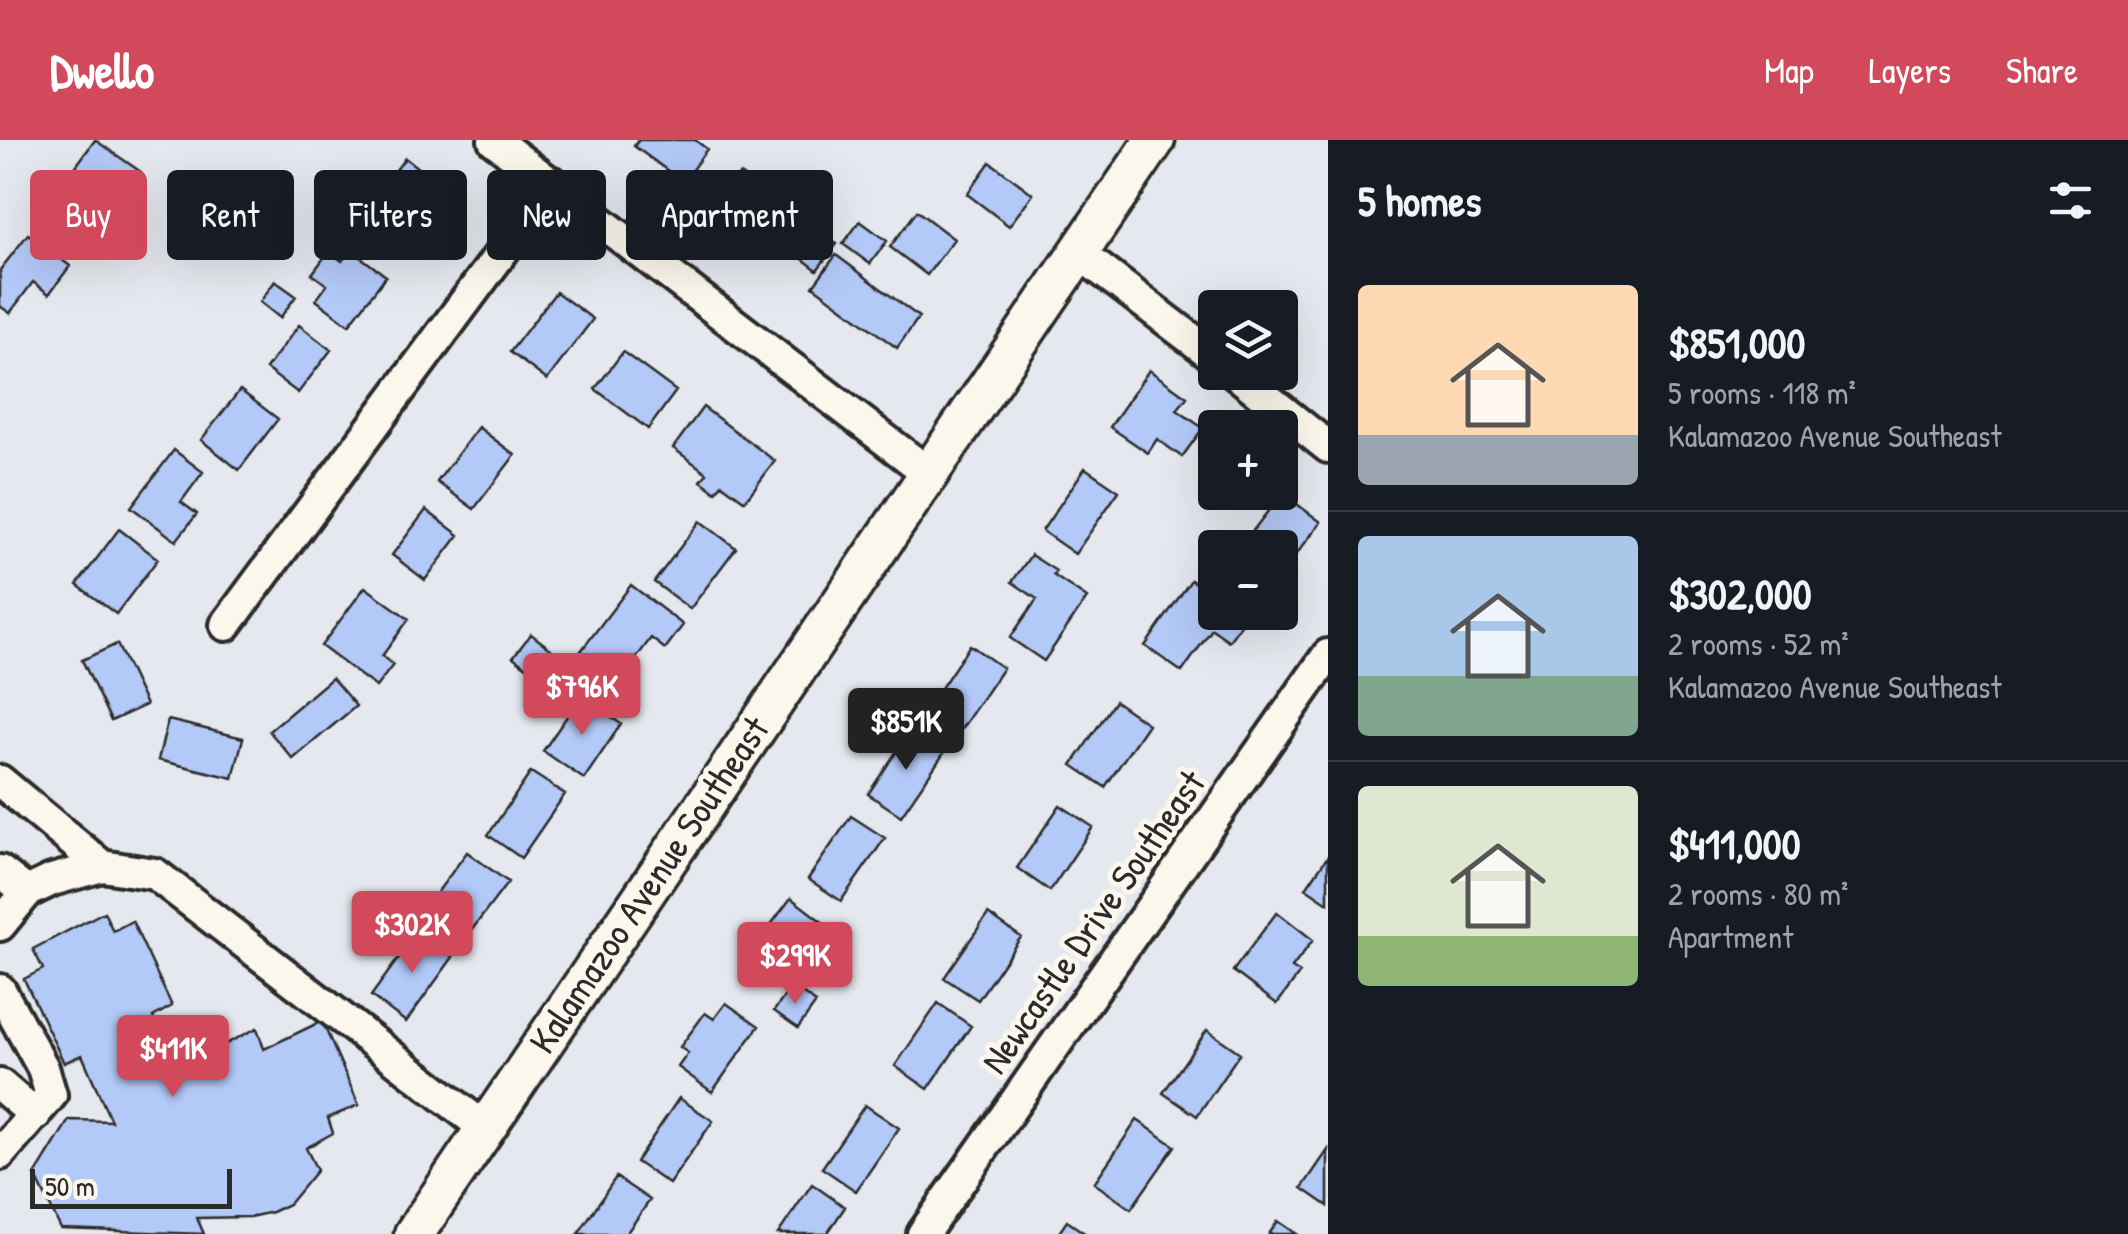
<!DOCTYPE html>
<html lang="en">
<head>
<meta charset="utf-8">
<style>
	body { margin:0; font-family:"Patrick Hand",sans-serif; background:#242831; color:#f1f3f6; height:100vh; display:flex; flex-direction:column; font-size:38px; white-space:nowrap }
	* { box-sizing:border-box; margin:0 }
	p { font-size:32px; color:#9ea1a6 }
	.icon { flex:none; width:55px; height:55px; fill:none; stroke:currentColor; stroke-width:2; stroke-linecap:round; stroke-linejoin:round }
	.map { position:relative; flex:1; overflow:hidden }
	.panel { display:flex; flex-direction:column; background:#171b24; width:800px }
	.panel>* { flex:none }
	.banner { position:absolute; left:30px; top:30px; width:950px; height:90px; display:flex; gap:20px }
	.buttons { position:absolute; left:1198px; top:150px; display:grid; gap:20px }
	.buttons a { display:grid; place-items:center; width:100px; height:100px; border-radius:10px; background:#171b24; box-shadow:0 10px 40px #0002; font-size:50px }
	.scale { position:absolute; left:30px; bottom:25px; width:202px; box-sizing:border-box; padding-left:10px; border:5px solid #2b2b2b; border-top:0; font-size:28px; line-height:35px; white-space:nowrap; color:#2b2b2b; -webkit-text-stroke:8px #fbf7ec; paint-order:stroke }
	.price { position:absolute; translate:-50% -85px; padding:0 22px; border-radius:10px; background:#d1495b; color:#fff; font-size:32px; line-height:65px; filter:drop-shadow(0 2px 5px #0008) }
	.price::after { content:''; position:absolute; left:50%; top:60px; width:30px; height:22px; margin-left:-15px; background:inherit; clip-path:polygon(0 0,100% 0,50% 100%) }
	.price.selected { background:#222; color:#fff }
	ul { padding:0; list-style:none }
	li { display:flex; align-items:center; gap:30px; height:250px; padding:0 30px }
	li+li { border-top:2px solid #363941 }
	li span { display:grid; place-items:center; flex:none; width:280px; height:200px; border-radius:10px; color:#555 }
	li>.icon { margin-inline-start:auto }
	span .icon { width:120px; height:120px; fill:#fffc; stroke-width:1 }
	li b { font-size:42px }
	h2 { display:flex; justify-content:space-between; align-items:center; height:120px; padding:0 30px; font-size:42px }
	.chip { padding:0 35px; border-radius:10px; background:#171b24; box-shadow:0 10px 40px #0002; font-size:35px; line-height:90px }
	.chip.selected { background:#d1495b; color:#fff }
	header { display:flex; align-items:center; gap:60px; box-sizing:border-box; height:140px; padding:0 50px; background:#d1495b; color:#fff }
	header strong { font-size:48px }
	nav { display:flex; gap:55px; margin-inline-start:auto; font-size:35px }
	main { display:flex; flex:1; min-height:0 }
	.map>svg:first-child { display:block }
</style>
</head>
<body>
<header>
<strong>Dwello</strong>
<nav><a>Map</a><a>Layers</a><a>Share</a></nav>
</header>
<main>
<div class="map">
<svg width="1328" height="1094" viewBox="0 0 1328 1094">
	<rect width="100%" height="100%" fill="#e5e9ef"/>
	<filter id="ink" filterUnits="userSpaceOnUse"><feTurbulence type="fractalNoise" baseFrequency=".01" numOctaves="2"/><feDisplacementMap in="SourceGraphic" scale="20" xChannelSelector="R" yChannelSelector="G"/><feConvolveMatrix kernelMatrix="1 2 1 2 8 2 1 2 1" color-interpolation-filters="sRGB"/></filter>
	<g filter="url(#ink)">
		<path fill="#b3c9f7" stroke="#2b2b2b" stroke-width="2.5" d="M 95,0 L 141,32 L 89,103 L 44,70 Z
			M 639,0 L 695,0 L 707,9 L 683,42 L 634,6 Z
			M 405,18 L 427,35 L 410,58 L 430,73 L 407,104 L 364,72 Z
			M 990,22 L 1033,54 L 1009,86 L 967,54 Z
			M 740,34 L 788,70 L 763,104 L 715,67 Z
			M 917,71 L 954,99 L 927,135 L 890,107 Z
			M 860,81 L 887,101 L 870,124 L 843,104 Z
			M 811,84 L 837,104 L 817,130 L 791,110 Z
			M 28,94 L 70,126 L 49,154 L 33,142 L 10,173 L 0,166 L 0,130 Z
			M 351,110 L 386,136 L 349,185 L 316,160 L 327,145 L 312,134 L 329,111 L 342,121 Z
			M 836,115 L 919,177 L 897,208 L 813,146 Z
			M 275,141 L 296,156 L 280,178 L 260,162 Z
			M 556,152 L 593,179 L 547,240 L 510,212 Z
			M 299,185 L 331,210 L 298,253 L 266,229 Z
			M 623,212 L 676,251 L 648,289 L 595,249 Z
			M 1149,230 L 1187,257 L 1177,270 L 1203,288 L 1182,317 L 1157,299 L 1148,313 L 1110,287 Z
			M 240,250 L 278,279 L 239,330 L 201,300 Z
			M 703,267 L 775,321 L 745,361 L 722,344 L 716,352 L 701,341 L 707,333 L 673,308 Z
			M 478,287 L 515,315 L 474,369 L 437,342 Z
			M 174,310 L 203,332 L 181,362 L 197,374 L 176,401 L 131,367 Z
			M 1085,328 L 1119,351 L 1075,414 L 1042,391 Z
			M 1282,353 L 1321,382 L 1280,436 L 1280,408 L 1241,406 Z
			M 426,370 L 459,395 L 425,440 L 392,415 Z
			M 700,381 L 736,408 L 690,469 L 654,442 Z
			M 119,389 L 158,419 L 116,474 L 77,445 Z
			M 1031,415 L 1056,431 L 1053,435 L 1087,458 L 1044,521 L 1010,498 L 1037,459 L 1012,442 Z
			M 1191,440 L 1215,457 L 1215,472 L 1236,472 L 1245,479 L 1229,501 L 1212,489 L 1182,532 L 1145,506 Z
			M 631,445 L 683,485 L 665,509 L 651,498 L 620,540 L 581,511 Z
			M 365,447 L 409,479 L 382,516 L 393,525 L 376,547 L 321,506 Z
			M 531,494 L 552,510 L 535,533 L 513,517 Z
			M 117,504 L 146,565 L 111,581 L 82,520 Z
			M 970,505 L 1003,528 L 960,591 L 927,569 Z
			M 332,538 L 356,566 L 293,619 L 269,591 Z
			M 581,556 L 621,584 L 584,639 L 543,611 Z
			M 1115,561 L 1148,584 L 1105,647 L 1072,625 Z
			M 168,580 L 243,598 L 233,638 L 158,620 Z
			M 911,590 L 944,613 L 901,676 L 868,654 Z
			M 531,632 L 565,654 L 521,718 L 488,695 Z
			M 1060,665 L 1093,687 L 1050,751 L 1017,728 Z
			M 851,676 L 885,698 L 841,761 L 808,739 Z
			M 467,712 L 508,742 L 468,795 L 428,765 Z
			M 1328,716 L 1328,763 L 1306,748 Z
			M 791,758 L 825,784 L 782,841 L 748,815 Z
			M 104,772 L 113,791 L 132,781 L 172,866 L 153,877 L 177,929 L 257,888 L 264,909 L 322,881 L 359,965 L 328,978 L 333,993 L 306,1008 L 317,1030 L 289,1064 L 272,1072 L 250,1077 L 197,1078 L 204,1094 L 61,1089 L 35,1035 L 69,980 L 111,981 L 82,915 L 64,923 L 24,839 L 43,829 L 33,809 Z
			M 1277,772 L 1313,800 L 1292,828 L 1300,833 L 1277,864 L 1233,831 Z
			M 988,774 L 1021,797 L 978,860 L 944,838 Z
			M 418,791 L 453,817 L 406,882 L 371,856 Z
			M 792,846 L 816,863 L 798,888 L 774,871 Z
			M 726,863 L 759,886 L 712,952 L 678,927 L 688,913 L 680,907 L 705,873 L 714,879 Z
			M 938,863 L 971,886 L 928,949 L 895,926 Z
			M 1207,890 L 1240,913 L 1197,976 L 1163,953 Z
			M 679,958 L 713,981 L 669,1044 L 636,1022 Z
			M 865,965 L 899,988 L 856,1051 L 822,1028 Z
			M 1137,980 L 1175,1006 L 1131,1069 L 1094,1043 Z
			M 1328,1010 L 1328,1066 L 1302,1048 Z
			M 616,1037 L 650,1060 L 626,1094 L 578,1094 Z
			M 812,1044 L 845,1067 L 827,1094 L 778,1094 Z
			M 1067,1081 L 1086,1094 L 1058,1094 Z
			M 1278,1081 L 1297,1094 L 1269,1094 Z"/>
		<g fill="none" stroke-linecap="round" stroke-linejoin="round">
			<g stroke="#2b2b2b" stroke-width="38">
				<path id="minor" d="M 494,0 L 931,335
					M 1079,113 L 1215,217
					M 1234,232 L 1328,307
					M 226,485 L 553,43
					M 0,641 L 102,726
					M 0,731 L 27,752
					M 0,785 L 27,752 L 52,740 L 102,726 L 155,734 L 486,989
					M 0,850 L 43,928 L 51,955 L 0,1014
					M 0,945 L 35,975
					M 923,1094 L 1328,515"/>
			</g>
			<g stroke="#2b2b2b" stroke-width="45">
				<path id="major" d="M 414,1094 L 1155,0"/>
			</g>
			<use href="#minor" stroke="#fbf7ec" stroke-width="30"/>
			<use href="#major" stroke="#fbf7ec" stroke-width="38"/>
		</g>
	</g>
	<g text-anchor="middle" stroke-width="10" stroke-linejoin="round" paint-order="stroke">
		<g font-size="38" fill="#2b2b2b" stroke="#fbf7ec">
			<text transform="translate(649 745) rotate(-56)" y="13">Kalamazoo Avenue Southeast</text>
			<text transform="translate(1093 782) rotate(-55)" y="13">Newcastle Drive Southeast</text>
		</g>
	</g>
</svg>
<div class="buttons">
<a><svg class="icon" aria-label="layers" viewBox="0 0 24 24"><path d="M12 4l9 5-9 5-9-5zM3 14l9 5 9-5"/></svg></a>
<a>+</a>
<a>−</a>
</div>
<div class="scale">50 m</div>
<b class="price" style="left:582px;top:598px">$796K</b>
<b class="price selected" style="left:906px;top:633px">$851K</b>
<b class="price" style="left:412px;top:836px">$302K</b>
<b class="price" style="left:795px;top:867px">$299K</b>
<b class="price" style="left:173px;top:960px">$411K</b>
<div class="banner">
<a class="chip selected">Buy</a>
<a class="chip">Rent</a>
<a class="chip">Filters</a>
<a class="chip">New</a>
<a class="chip">Apartment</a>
</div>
</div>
<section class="panel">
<h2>5 homes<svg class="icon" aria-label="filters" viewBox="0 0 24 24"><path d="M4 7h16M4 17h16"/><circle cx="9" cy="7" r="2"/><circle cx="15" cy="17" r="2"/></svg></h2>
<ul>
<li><span style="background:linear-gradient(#ffd9b3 75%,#9aa5b1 0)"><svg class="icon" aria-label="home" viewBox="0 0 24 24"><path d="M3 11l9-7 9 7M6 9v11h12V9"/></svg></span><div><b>$851,000</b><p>5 rooms · 118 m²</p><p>Kalamazoo Avenue Southeast</p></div></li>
<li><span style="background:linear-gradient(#a9c7e8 70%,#7fa58c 0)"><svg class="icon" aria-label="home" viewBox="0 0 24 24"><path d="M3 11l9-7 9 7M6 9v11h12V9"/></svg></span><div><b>$302,000</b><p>2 rooms · 52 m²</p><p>Kalamazoo Avenue Southeast</p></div></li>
<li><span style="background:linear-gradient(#dfe7d0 75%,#8fb573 0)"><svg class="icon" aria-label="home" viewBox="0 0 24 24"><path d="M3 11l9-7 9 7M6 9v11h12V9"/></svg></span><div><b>$411,000</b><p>2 rooms · 80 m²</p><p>Apartment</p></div></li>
</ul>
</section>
</main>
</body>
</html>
